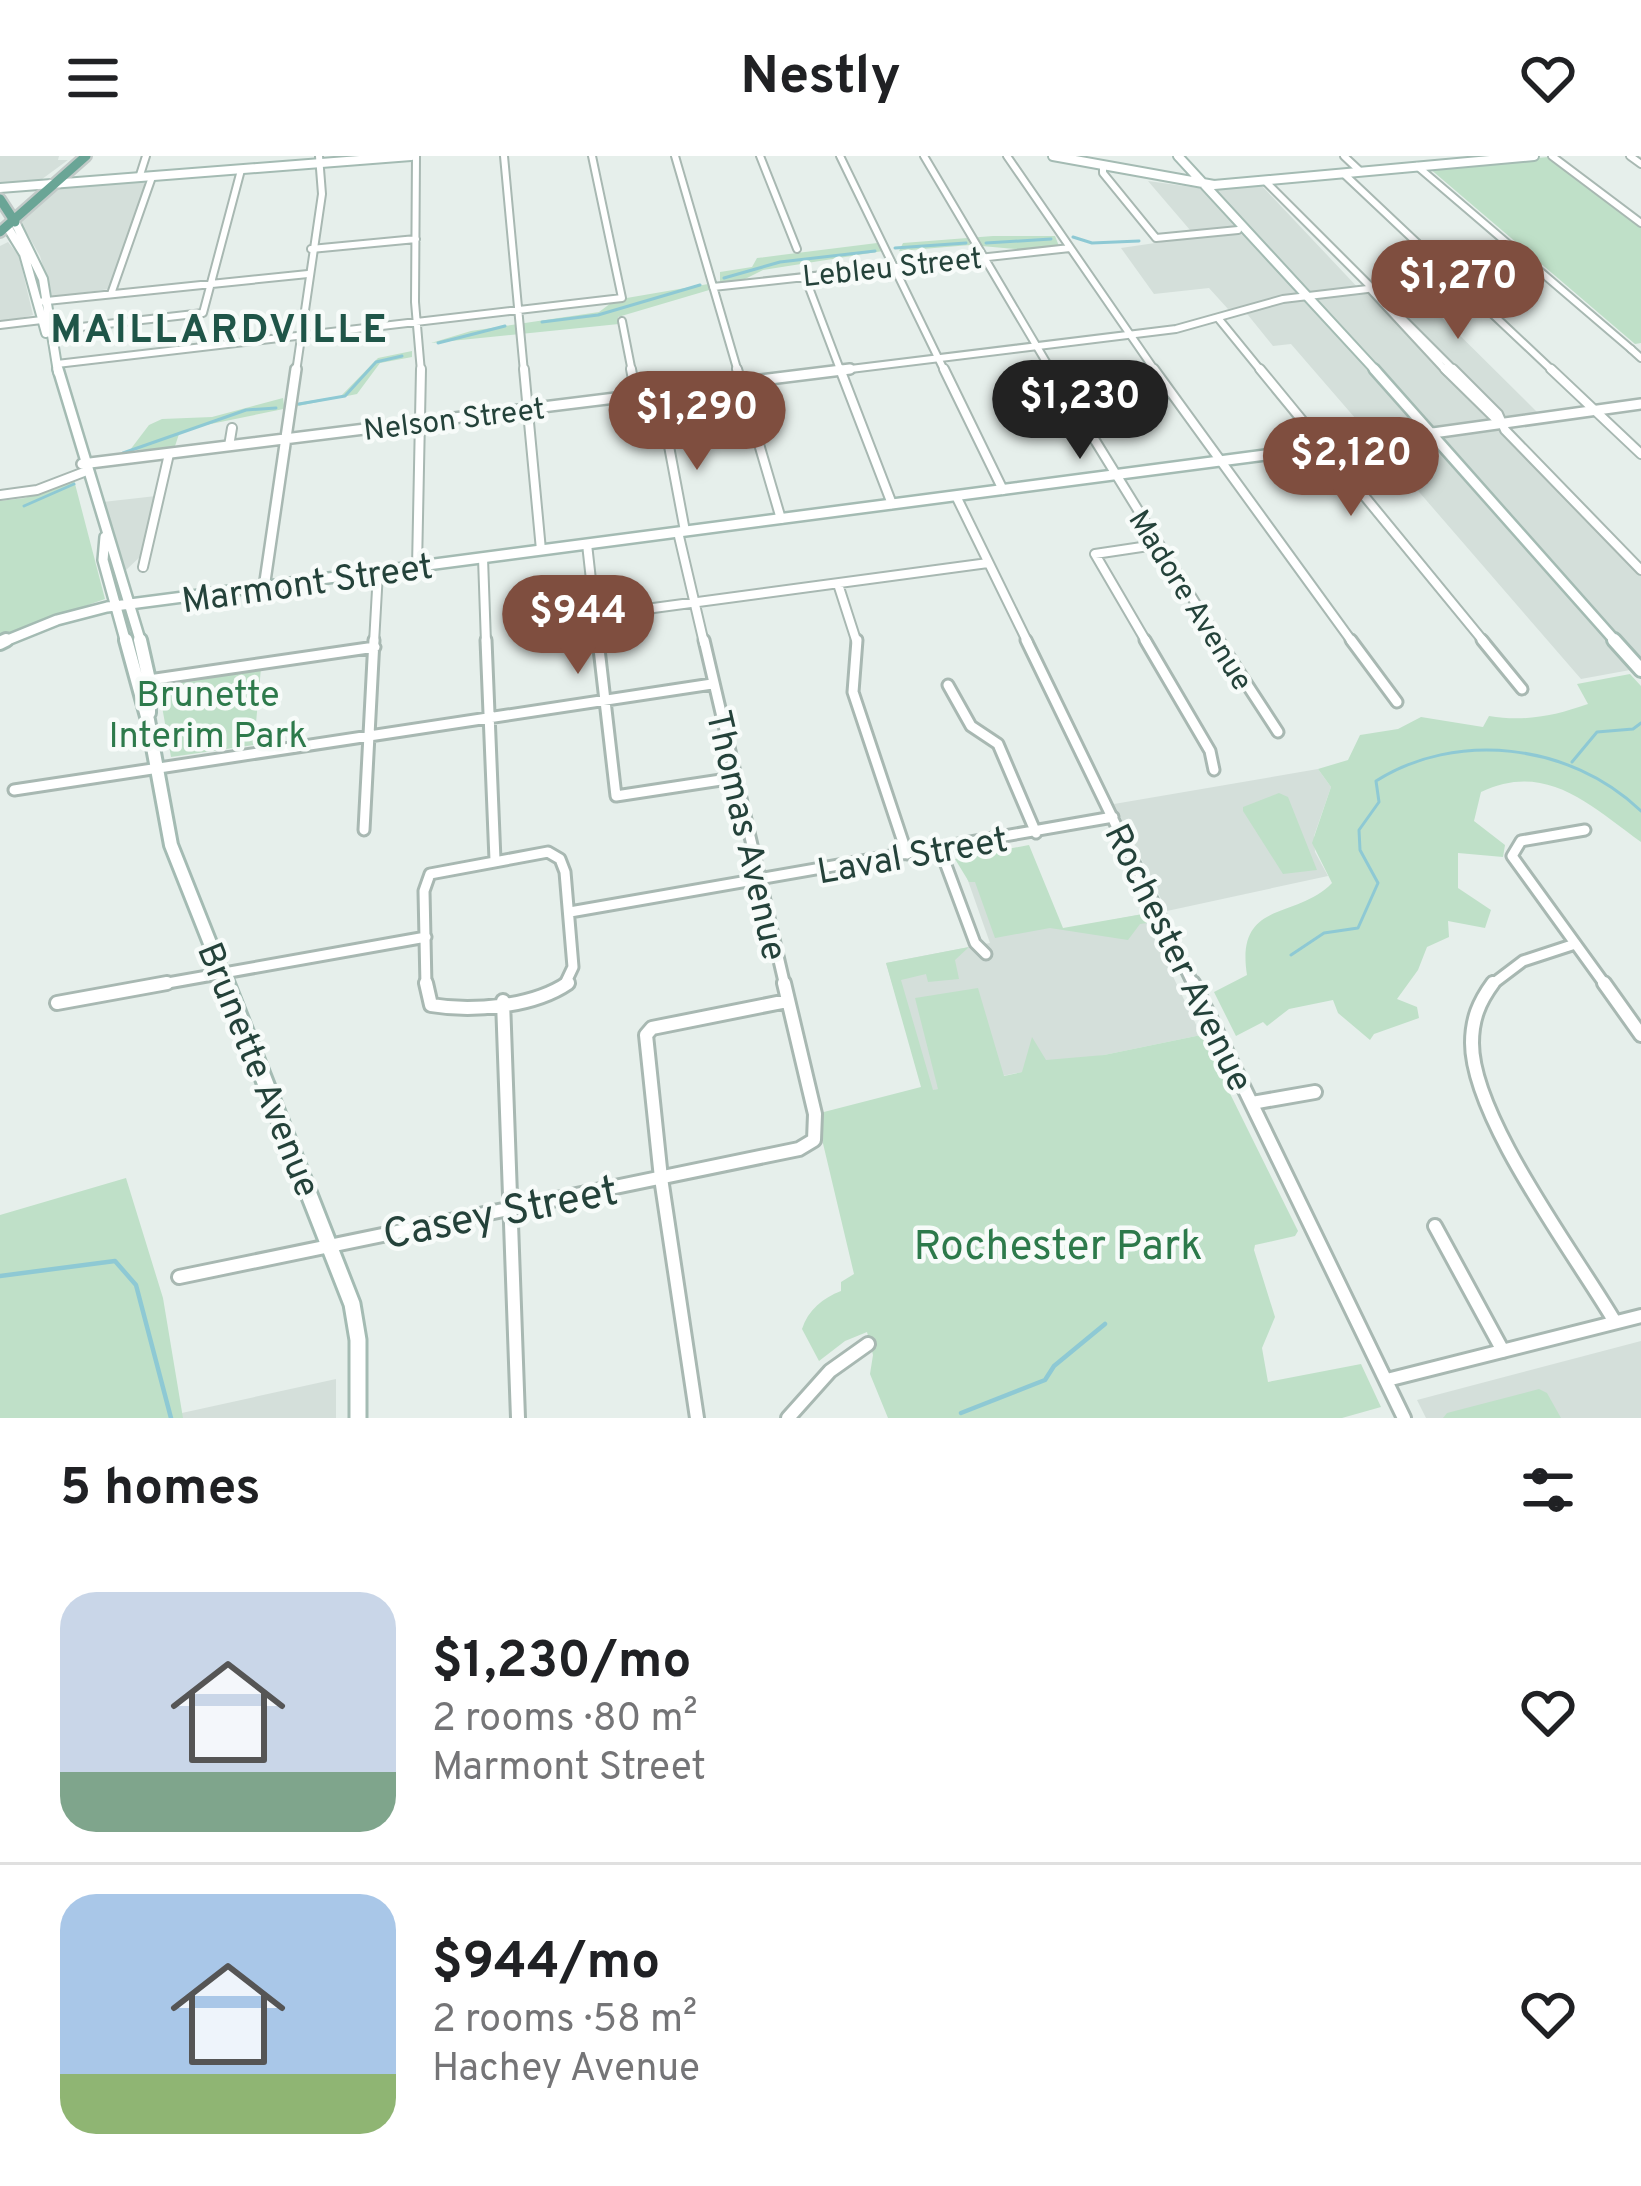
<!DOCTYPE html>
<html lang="en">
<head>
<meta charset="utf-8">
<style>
	body { margin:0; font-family:Overpass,sans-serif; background:#f6f6f6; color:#202124; height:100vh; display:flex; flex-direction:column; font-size:45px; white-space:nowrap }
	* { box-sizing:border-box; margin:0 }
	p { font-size:39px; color:#757577 }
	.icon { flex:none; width:66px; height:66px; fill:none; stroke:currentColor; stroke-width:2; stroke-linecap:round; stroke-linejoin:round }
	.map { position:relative; height:1262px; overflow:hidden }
	.panel { display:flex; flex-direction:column; background:#fff; flex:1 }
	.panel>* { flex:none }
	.price { position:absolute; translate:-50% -102px; padding:0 27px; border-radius:42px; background:#7f4e3f; color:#fff; font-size:39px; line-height:78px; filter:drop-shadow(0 3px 6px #0008) }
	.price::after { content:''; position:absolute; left:50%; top:72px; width:36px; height:27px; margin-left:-18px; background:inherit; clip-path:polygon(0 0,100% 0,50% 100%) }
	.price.on { background:#222; color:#fff }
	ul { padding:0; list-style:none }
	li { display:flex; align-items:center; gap:36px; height:300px; padding:0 60px }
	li+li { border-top:3px solid #e0e0e0 }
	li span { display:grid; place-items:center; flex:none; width:336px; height:240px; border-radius:36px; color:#555 }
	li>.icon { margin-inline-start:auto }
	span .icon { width:144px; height:144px; fill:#fffc; stroke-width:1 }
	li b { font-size:51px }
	h2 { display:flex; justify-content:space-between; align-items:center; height:144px; padding:0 60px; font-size:51px }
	header { display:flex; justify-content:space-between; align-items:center; height:156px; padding:0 60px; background:#fff; font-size:54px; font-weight:700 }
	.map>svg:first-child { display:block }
</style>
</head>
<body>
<header><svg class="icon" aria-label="menu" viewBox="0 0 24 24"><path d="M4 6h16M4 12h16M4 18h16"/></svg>Nestly<svg class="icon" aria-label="heart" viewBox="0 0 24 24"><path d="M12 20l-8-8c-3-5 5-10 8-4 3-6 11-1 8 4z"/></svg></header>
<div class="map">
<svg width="1641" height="1262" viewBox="0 0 1641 1262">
	<rect width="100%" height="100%" fill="#e6efeb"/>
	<path fill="#d4dfda" d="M 0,0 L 59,0 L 58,4 L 68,4 L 38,26 L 0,30 Z
		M 142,24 L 146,30 L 109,133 L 52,141 L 40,100 L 20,65 L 59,32 Z
		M 1148,25 L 1213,34 L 1261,29 L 1362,136 L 1411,131 L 1537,256 L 1490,265 L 1641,419 L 1641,512 L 1581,523 L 1291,188 L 1273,190 L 1248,159 L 1236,152 L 1228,153 L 1209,132 L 1154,138 L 1121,92 L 1196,81 Z
		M 8,86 L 19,100 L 33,159 L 0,167 L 0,90 Z
		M 156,340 L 142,399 L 125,415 L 103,346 Z
		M 1318,613 L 1331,631 L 1314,680 L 1315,696 L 1328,720 L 1167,755 L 1114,648 Z
		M 960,702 L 1064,773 L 1143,758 L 1201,879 L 925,936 L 886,807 L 990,787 Z
		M 1641,1185 L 1641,1262 L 1426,1262 L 1417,1244 Z
		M 336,1223 L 336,1262 L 159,1262 Z"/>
	<path fill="#bfe0c8" d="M 1548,1 L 1641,69 L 1641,187 L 1635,188 L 1429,12 Z
		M 993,80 L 1055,80 L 1059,90 L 1025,94 L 970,89 L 899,95 L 903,87 Z
		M 877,87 L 883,95 L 763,114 L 743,124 L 618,161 L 619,168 L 431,187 L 471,175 L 599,156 L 615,144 L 720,126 L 720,116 L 752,111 L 757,102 Z
		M 412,195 L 412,201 L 380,207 L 357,238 L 196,271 L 179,278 L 174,293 L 130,294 L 149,269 L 162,263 L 212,261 L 283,242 L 284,249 L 341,240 L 378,202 Z
		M 74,324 L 105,443 L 0,480 L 0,345 L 25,342 Z
		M 261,512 L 254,589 L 171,601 L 158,528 Z
		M 1630,518 L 1641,530 L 1641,686 C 1590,649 1546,605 1481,636 L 1474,665 L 1505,689 L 1503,701 L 1458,697 L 1458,732 L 1491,754 L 1485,772 L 1448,765 L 1449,781 L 1427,791 L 1418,814 L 1397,843 L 1417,851 L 1419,862 L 1374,878 L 1370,884 L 1338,857 L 1333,844 L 1289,853 L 1267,870 L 1263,866 L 1236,880 L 1214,836 L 1247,819 C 1235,743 1297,764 1332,727 L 1312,687 L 1331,631 L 1318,613 L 1348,604 L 1360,579 L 1398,573 L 1421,561 L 1483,571 L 1489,560 C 1524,566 1554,560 1588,548 L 1577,528 Z
		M 1279,637 L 1288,641 L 1317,714 L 1283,718 L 1243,655 L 1243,651 Z
		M 1029,689 L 1063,772 L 1143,758 L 1147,767 L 1140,768 L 1128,784 L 1050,772 L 995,782 L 975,726 L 969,726 L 955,703 Z
		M 969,791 L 955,804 L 959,823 L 928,826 L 926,818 L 901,824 L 933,934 L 938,933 L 915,842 L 978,832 L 1004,920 L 1022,916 L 1032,881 L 1046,904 L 1104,899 L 1201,879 L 1298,1075 L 1295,1080 L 1255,1089 L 1254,1094 L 1275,1161 L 1262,1192 L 1268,1226 L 1361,1208 L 1381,1251 L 1342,1262 L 888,1262 L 870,1218 L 873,1199 L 867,1176 L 845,1185 L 819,1205 L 802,1173 C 808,1154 823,1142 841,1135 L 841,1126 L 854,1118 L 816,958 L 921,931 L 886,807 Z
		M 126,1022 L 163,1142 L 183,1262 L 0,1262 L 0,1059 Z
		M 1539,1233 L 1547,1237 L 1561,1262 L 1443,1262 L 1447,1257 Z"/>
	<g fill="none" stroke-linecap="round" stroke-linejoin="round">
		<path stroke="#8ec9d4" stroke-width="3" d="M 1073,81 L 1092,87 L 1139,85
			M 986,87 L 1051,83
			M 895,92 L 966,87
			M 724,122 L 780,106 L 875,95
			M 542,166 L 598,159 L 700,129
			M 438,187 L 505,170
			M 299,248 L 345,240 L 376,206 L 402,200
			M 123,297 L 246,254 L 276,252
			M 24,350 L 74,328
			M 1572,606 L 1597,576 L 1633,573 L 1641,567
			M 1291,799 L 1324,777 L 1358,772 L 1378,727 L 1360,694 L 1359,674 L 1379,646 L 1376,625 C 1455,575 1569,586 1641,655"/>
		<path stroke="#8ec9d4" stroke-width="4.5" d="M 0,1120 L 115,1105 L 136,1129 L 171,1262
			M 961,1257 L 1045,1224 L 1054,1210 L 1105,1168"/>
		<g stroke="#a8b8b2" stroke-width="10">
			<path id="minor-far3" d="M 416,0 L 415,146 L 421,216
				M 504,0 L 524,216
				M 675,0 L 738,216
				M 760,0 L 797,93
				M 840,0 L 945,216
				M 924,0 L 1052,216
				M 1007,0 L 1156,216
				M 1344,0 L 1361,16
				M 1552,0 L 1641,67
				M 1630,0 L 1641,8
				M 1103,10 L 1103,17 L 1156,82 L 1238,74
				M 1417,10 L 1631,193
				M 1344,18 L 1554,216
				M 139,22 L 146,0
				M 1265,25 L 1456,216
				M 311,93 L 416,83
				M 805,121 L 841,216
				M 713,131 L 1070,92
				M 1372,135 L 1447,216
				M 111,138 L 152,21
				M 37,146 L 308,118
				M 1218,162 L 1262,216
				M 622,165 L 632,216
				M 0,169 L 50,163
				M 46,175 L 203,157 L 241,14
				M 57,208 L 622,142 L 592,0"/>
		</g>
		<g stroke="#a8b8b2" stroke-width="12">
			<path id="minor-far2" d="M 524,213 L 541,394
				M 631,213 L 636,240
				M 737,213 L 781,363
				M 840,213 L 892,348
				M 944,213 L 1003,334
				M 1051,213 L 1220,487
				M 1154,213 L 1353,487
				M 1260,213 L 1485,487
				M 1445,213 L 1501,268
				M 1453,213 L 1498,258 L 1505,274 L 1641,414
				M 1551,213 L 1641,298
				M 659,237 L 685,375
				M 229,290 L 232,272
				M 0,339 L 37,334 L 84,316
				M 956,340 L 1028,487
				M 678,376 L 704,487
				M 587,388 L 598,487
				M 483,402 L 486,487
				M 143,411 L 169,298
				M 417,411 L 421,213
				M 838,428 L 857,487
				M 594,460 L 988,407
				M 374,487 L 378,416
				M 1147,487 L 1095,398 L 1155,389"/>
		</g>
		<g stroke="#a8b8b2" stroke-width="15">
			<path id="minor-far1" d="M 486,484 L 495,704
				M 598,484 L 616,640 L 734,622
				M 704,484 L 785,830
				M 857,484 L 853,536 L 907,698
				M 1026,484 L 1194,830
				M 1145,484 L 1210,595 L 1214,614
				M 1218,484 L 1278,576
				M 1351,484 L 1397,546
				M 1482,484 L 1522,533
				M 149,524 L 375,491
				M 948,529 L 971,570 L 998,588 L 1036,677
				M 14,634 L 712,528
				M 364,674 L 374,484
				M 1585,674 L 1521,685 L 1512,700 L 1606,830
				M 940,693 L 975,787 L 986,798
				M 570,756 L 1113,661
				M 151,830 L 426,781
				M 426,830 L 424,735 L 430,718 L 548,696 L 560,703 L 565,716 L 573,811 L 564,830
				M 1490,830 L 1523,805 L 1575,788"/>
		</g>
		<g stroke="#a8b8b2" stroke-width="18">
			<path id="minor" d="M 426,827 L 431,849 C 472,856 533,851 568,827
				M 1193,827 L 1404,1262
				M 1493,827 C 1479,846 1472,863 1472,887 C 1472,962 1575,1098 1615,1166
				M 1604,827 L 1641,879
				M 503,845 L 518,1262
				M 57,847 L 167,827
				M 1252,947 L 1315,936
				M 1435,1070 L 1503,1195
				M 179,1121 L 799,993 L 814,984 L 815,958 L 784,827
				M 1387,1224 L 1641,1160
				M 697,1262 L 661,1022 L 646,879 L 652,872 L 787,845
				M 788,1262 L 830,1215 L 868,1188"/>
		</g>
		<g stroke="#a8b8b2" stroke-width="10">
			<path id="tertiary-far1" d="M 1631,193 L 1641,202
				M 296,216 L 322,38 L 319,0
				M 826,216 L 1176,173 L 1283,143 L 1537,113"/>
		</g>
		<g stroke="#a8b8b2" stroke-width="14">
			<path id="tertiary" d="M 1433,277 L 1641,248
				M 82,308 L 850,213
				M 264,432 L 296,213"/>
		</g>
		<g stroke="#a4bbb3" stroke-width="12">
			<path id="secondary-far3" d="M 1053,0 L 1214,29 L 1534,0
				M 1178,0 L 1377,216
				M 0,32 L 411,0
				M 15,66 L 43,123 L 58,216
				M 8,72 L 24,98 L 46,177"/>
		</g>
		<g stroke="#a4bbb3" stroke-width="14">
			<path id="secondary-far2" d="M 58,213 L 141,487
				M 1374,213 L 1617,487
				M 105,381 L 103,404 L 126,487
				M 0,487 L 57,464 L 107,451 L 1433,277"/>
		</g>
		<g stroke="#a4bbb3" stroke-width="18">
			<path id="secondary-far1" d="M 126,484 L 148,564 L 171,689 L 227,830
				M 140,484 L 149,524 L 149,557
				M 1614,484 L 1641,514
				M 0,487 L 6,484"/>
		</g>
		<g stroke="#a4bbb3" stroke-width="21">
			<path id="secondary" d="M 226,827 L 352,1148 L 358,1184 L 358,1262"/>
		</g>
		<g stroke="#c2cac8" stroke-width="14">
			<path id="primary" d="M 0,43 L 15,66
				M 0,76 L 86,0"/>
		</g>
		<use href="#minor-far3" stroke="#fff" stroke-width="6"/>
		<use href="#minor-far2" stroke="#fff" stroke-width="8"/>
		<use href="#minor-far1" stroke="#fff" stroke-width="9"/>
		<use href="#minor" stroke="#fff" stroke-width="12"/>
		<use href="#tertiary-far1" stroke="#fff" stroke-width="6"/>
		<use href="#tertiary" stroke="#fff" stroke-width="9"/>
		<use href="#secondary-far3" stroke="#fff" stroke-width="8"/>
		<use href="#secondary-far2" stroke="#fff" stroke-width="9"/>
		<use href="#secondary-far1" stroke="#fff" stroke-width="12"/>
		<use href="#secondary" stroke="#fff" stroke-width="15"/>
		<use href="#primary" stroke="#6aa596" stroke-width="9"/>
	</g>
	<g text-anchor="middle" stroke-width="9" stroke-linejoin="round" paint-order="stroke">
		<g font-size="30" fill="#24423a" stroke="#f7fbf9">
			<text transform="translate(892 111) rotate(-6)" y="10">Lebleu Street</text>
			<text transform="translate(454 263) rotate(-7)" y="10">Nelson Street</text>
			<text transform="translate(1191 444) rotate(58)" y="10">Madore Avenue</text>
		</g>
		<g font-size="36" fill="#24423a" stroke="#f7fbf9">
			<text transform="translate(307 426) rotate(-8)" y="13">Marmont Street</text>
			<text transform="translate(748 679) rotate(77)" y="13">Thomas Avenue</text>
			<text transform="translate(912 698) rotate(-10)" y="13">Laval Street</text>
			<text transform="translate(1180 801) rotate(64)" y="13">Rochester Avenue</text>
			<text transform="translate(260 913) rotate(68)" y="13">Brunette Avenue</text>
		</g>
		<g font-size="36" fill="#2d7a4b" stroke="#f7fbf9">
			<text x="208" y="550">Brunette<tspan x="208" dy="41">Interim Park</tspan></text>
		</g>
		<g font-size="39" font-weight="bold" letter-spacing="3" fill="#1f5548" stroke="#f7fbf9">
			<text x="220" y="186">MAILLARDVILLE</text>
		</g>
		<g font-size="42" fill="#24423a" stroke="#f7fbf9">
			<text transform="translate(500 1055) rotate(-11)" y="15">Casey Street</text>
		</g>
		<g font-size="42" fill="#2d7a4b" stroke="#f7fbf9">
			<text x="1058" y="1103">Rochester Park</text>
		</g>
	</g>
</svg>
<b class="price" style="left:1458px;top:186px">$1,270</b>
<b class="price on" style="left:1080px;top:306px">$1,230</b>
<b class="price" style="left:697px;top:317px">$1,290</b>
<b class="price" style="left:1351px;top:363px">$2,120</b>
<b class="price" style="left:578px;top:521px">$944</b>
</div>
<section class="panel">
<h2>5 homes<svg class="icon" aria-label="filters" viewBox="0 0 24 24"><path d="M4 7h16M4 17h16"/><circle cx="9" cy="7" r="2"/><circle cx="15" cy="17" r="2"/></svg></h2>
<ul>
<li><span style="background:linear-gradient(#c9d6e8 75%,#7fa58c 0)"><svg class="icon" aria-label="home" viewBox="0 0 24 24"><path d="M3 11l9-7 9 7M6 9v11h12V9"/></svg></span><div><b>$1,230/mo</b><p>2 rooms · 80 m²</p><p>Marmont Street</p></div><svg class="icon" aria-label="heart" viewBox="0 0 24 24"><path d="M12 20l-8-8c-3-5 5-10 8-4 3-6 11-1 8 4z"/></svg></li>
<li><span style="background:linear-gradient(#a9c7e8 75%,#8fb573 0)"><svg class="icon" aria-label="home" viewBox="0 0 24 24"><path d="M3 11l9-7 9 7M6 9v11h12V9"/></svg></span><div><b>$944/mo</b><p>2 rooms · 58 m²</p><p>Hachey Avenue</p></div><svg class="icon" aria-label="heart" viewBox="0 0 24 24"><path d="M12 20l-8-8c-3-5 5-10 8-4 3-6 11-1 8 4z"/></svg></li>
</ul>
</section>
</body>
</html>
